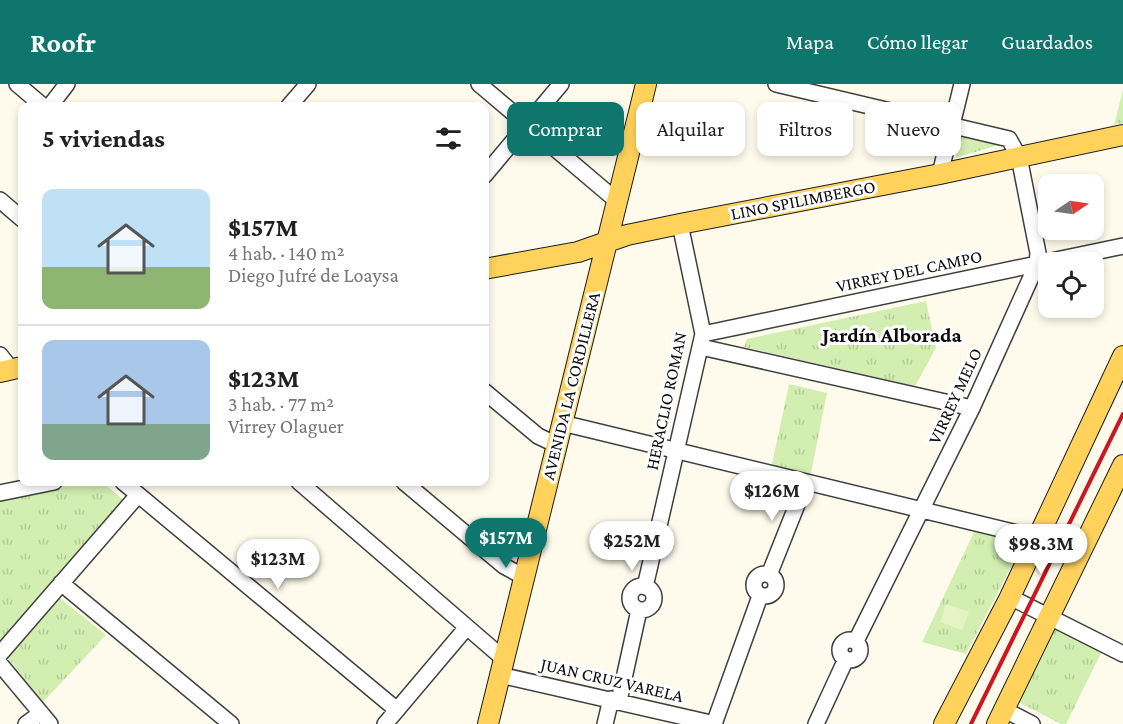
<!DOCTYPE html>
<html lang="es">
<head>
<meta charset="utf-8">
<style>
	body { margin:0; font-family:"Crimson Pro",serif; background:#f2f2f2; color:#202124; height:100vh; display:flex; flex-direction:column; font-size:22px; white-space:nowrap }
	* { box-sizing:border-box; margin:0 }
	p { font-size:20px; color:#757577 }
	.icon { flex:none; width:33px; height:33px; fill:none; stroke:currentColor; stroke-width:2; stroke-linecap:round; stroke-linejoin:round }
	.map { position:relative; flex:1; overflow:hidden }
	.sheet { position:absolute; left:18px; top:18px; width:471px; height:384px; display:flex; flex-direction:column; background:#fff; border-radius:12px; box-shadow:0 3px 9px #0003 }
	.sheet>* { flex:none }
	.hud { position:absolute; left:507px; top:18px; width:525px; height:54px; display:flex; gap:12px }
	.needle { width:39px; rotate:77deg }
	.fabs { position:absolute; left:1038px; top:90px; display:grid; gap:12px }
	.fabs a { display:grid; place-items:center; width:66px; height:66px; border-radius:12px; background:#fff; box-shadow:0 3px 9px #0003; font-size:30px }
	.price { position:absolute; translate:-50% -51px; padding:0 14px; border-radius:21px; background:#fff; color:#222; font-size:20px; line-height:39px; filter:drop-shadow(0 2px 3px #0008) }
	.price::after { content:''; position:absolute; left:50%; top:36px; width:18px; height:14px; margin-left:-9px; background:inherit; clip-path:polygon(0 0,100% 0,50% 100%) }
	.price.active { background:#0f766e; color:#fff }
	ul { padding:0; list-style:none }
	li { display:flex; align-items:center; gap:18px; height:150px; padding:0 24px }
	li+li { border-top:2px solid #e0e0e0 }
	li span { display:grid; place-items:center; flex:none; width:168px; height:120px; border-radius:12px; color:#555 }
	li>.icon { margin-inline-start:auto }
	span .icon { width:72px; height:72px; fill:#fffc; stroke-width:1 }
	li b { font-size:26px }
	h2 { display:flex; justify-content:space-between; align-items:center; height:72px; padding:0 24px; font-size:26px }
	.chip { padding:0 21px; border-radius:12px; background:#fff; box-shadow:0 3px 9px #0003; font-size:21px; line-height:54px }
	.chip.active { background:#0f766e; color:#fff }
	header { display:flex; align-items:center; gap:36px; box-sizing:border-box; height:84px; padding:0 30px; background:#0f766e; color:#fff }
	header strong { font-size:28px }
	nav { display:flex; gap:33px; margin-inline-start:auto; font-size:21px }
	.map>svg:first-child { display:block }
</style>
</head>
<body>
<header>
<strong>Roofr</strong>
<nav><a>Mapa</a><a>Cómo llegar</a><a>Guardados</a></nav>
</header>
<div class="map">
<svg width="1123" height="640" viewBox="0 0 1123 640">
	<defs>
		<pattern id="grass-tufts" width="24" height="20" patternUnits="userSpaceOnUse" patternTransform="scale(1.5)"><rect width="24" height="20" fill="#d2eeb1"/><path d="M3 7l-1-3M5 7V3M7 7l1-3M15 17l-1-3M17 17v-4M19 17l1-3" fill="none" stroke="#b3cb97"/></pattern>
	</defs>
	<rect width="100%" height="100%" fill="#fffbec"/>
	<path fill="url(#grass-tufts)" d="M 1123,6 L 1123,39 L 1114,41 Z
		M 956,48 L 998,61 L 956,74 Z
		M 926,217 L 936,264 L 915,302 L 744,263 L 747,255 Z
		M 789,300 L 827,309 L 810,394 L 771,385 Z
		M 74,398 L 102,398 L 126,418 L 0,565 L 0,414 Z
		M 975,446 L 1024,458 L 966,570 L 922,558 Z
		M 60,514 L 106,551 L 43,618 L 8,574 Z
		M 1055,544 L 1102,567 L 1066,640 L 1061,640 L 1018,618 Z"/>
	<path fill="#e5f4c4" d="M 946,520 L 969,528 L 962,546 L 940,538 Z"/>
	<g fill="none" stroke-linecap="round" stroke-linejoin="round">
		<g stroke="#3f3f3f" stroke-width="18">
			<path id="minor" d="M 17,0 L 43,22
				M 479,0 L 617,117
				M 776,0 L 1009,55 L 1019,73 L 1038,169 L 1037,180 L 972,324 L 856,557
				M 50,22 L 67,0
				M 289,22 L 308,0
				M 940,90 L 962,0
				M 484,92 L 561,0
				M 0,116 L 22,135
				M 703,250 L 1123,162
				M 701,263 L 972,324
				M 0,271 L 12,286
				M 484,307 L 538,352 L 557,361
				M 562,339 L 1038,454
				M 123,398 L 397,626
				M 299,398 L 504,575
				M 404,398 L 504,482 L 524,493
				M 0,409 L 54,398
				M754 501a11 11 0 1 1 22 0a11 11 0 1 1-22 0Z
				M 769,491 L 806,398
				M 61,499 L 231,640
				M630 514a12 12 0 1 1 24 0a12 12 0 1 1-24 0Z
				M 645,503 L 703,250 L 680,140
				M 1010,513 L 1123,570
				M840 566a10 10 0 1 1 20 0a10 10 0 1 1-20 0Z
				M 0,570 L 138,411
				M 0,580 L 50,640
				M 500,591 L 715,640
				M 619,617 L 639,526
				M 1005,626 L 1032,640
				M 26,640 L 41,629
				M 385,640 L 467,543
				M 605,640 L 611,615
				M 714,640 L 760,512
				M 816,640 L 846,575"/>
		</g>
		<g stroke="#1d1d1d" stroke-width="22">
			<path id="major" d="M 484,185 L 578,168 L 627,151 L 680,140 L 940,90 L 1123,51
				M 0,288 L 22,283
				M 488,640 L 646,0
				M 944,640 L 1010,513 L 1123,272
				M 997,640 L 1123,381"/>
		</g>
		<use href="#minor" stroke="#fff" stroke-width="15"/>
		<use href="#major" stroke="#ffd25c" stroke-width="20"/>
		<path stroke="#cb1624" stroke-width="4" d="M 971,640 L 1123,330"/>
	</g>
	<g text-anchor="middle" stroke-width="6" stroke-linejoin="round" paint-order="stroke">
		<g font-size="18" fill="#0c0c0c" stroke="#fff">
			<text transform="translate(803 116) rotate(-11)" y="6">LINO SPILIMBERGO</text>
			<text transform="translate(909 187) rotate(-12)" y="6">VIRREY DEL CAMPO</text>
			<text transform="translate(571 302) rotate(-76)" y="6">AVENIDA LA CORDILLERA</text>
			<text transform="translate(955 312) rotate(-65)" y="6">VIRREY MELO</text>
			<text transform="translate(666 317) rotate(-78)" y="6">HERACLIO ROMAN</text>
			<text transform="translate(612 596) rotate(13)" y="6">JUAN CRUZ VARELA</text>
		</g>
		<g font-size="21" font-weight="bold" fill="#0c0c0c" stroke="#fff">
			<text x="892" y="258">Jardín Alborada</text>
		</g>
	</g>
</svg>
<div class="fabs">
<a><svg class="needle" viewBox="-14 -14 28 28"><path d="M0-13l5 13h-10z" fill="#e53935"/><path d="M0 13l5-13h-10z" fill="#757577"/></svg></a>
<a><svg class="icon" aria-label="locate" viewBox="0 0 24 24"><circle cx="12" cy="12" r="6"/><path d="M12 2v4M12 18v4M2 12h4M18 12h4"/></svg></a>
</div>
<b class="price" style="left:772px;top:438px">$126M</b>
<b class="price active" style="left:506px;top:485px">$157M</b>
<b class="price" style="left:632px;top:488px">$252M</b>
<b class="price" style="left:1041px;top:491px">$98.3M</b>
<b class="price" style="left:278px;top:506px">$123M</b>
<div class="hud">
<a class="chip active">Comprar</a>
<a class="chip">Alquilar</a>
<a class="chip">Filtros</a>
<a class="chip">Nuevo</a>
</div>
<section class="sheet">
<h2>5 viviendas<svg class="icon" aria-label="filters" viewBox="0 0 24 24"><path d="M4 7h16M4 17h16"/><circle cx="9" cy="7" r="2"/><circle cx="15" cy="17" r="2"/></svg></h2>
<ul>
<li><span style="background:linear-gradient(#bfe0f5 65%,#8fb573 0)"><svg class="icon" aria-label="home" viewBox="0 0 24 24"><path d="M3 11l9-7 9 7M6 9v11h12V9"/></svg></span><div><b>$157M</b><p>4 hab. · 140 m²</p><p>Diego Jufré de Loaysa</p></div></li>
<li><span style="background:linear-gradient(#a9c7e8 70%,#7fa58c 0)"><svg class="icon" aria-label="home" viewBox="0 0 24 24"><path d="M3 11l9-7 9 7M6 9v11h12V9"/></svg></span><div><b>$123M</b><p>3 hab. · 77 m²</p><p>Virrey Olaguer</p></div></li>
</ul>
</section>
</div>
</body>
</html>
